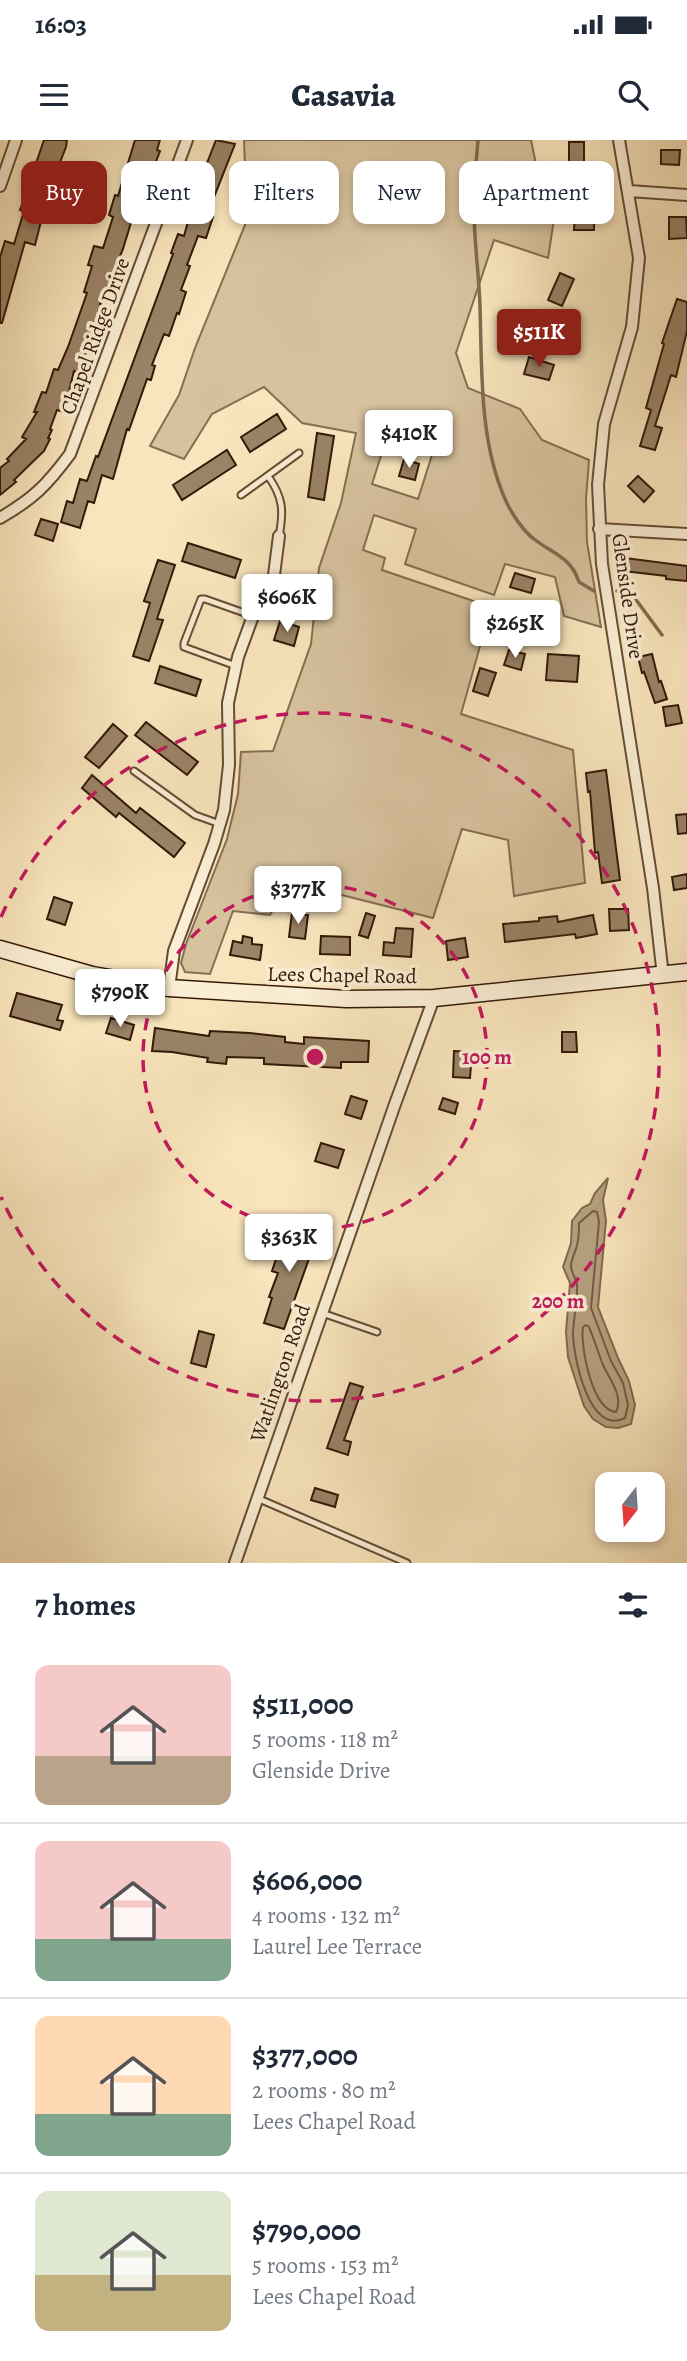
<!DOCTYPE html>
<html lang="en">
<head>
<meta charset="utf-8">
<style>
	body { margin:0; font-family:Alegreya,serif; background:#f2f2f3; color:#1f2937; height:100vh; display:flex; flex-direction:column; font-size:26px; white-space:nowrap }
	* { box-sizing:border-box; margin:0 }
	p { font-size:23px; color:#747a83 }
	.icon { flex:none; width:38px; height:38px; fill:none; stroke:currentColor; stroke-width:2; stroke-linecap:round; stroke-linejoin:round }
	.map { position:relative; height:1423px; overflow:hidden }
	.drawer { display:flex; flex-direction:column; background:#fff; flex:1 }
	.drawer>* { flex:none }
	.top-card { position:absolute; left:21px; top:21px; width:646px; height:63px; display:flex; gap:14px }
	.needle { width:46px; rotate:197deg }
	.tools { position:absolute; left:595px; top:1332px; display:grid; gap:14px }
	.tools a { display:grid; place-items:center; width:70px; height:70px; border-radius:14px; background:#fff; box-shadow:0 4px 10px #0003; font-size:35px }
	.price { position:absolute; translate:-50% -60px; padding:0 16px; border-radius:7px; background:#fff; color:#222; font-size:23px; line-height:46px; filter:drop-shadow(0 2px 4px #0008) }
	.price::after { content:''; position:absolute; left:50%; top:42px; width:21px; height:16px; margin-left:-10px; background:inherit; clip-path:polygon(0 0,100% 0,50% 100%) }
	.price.active { background:#8f2418; color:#fff }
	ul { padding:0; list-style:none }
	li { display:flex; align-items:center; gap:21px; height:175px; padding:0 35px }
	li+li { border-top:2px solid #e0e1e3 }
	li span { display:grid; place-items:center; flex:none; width:196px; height:140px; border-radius:14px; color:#555 }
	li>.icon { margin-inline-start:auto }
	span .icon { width:84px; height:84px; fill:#fffc; stroke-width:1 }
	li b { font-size:30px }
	h2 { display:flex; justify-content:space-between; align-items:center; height:84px; padding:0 35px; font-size:30px }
	.pill { padding:0 24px; border-radius:14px; background:#fff; box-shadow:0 4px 10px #0003; font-size:24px; line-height:63px }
	.pill.active { background:#8f2418; color:#fff }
	.status { display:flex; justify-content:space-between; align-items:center; height:49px; padding:0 35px; background:#fff; direction:ltr }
	.status svg { height:19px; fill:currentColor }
	header { display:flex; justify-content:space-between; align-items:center; height:91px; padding:0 35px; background:#fff; font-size:32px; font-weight:800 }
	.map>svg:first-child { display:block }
</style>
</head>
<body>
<div class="status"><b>16:03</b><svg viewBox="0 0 49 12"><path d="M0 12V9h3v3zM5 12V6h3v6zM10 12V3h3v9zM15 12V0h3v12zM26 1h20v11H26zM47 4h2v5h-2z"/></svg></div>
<header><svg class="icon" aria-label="menu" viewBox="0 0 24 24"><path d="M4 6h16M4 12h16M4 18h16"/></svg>Casavia<svg class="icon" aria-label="search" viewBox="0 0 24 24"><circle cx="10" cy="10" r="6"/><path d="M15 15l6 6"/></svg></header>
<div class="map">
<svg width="687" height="1423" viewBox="0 0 687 1423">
	<rect width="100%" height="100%" fill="#f9e5bd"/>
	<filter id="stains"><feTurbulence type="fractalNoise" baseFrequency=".00286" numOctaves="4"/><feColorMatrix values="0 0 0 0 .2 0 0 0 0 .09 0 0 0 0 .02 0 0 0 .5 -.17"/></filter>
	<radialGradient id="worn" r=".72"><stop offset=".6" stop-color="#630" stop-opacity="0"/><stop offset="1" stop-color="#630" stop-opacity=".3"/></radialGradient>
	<path fill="#d7c29e" stroke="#856e52" stroke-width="2" fill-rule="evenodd" d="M 244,0 L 531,0 L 537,29 L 560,41 L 548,118 L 494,100 L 456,213 L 468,248 L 520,269 L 542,300 L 589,320 L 586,359 L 587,402 L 601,487 L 564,476 L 555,437 L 505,424 L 494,455 L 405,424 L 416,389 L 374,375 L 363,410 L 385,418 L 382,430 L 491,467 L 461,574 L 573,610 L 585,743 L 514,756 L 508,700 L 462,689 L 433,778 L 334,753 L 317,730 L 295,732 L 270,775 L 233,771 L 210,834 L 185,832 L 181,823 L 186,804 L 227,699 L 238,654 L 241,612 L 273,611 L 311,504 L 319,428 L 341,363 L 356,293 L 302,283 L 264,247 L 212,274 L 184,319 L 150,306 L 179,255 L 195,208 L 247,80 ZM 386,300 L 432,315 L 418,359 L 372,344 Z"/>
	<path fill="#b6a07f" stroke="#826a4f" stroke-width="2" d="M 608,1038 L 603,1060 L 606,1081 L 598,1167 L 618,1218 L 629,1241 L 635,1265 L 631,1284 L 618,1288 L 606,1287 L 593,1279 L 584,1266 L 568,1217 L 566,1192 L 570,1143 L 563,1127 L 571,1103 L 572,1081 L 582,1068 L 590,1064 L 595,1053 Z"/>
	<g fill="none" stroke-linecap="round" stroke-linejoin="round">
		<path stroke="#745c43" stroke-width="2" d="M 593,1071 L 597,1072 L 599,1082 L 591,1168 L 611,1221 L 623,1243 L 628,1265 L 625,1278 C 589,1296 574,1218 573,1195 C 573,1179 578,1162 577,1146 C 577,1139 571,1133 571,1126 C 571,1119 576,1111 577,1105 C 579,1098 579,1091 579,1083 Z
			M 586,1185 L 589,1187 C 594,1199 598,1212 603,1225 C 609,1238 624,1257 616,1272 C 592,1270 580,1206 583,1187 Z"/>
		<path stroke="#826a4f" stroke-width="3.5" d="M 478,0 C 476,23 474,46 474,69 C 474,102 479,134 480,166 C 482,229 479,302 506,361 C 512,374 523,391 534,399 C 553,414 571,417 579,442 L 594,451
			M 617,451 L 634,457 L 662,495"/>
	</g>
	<path fill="#9a8366" stroke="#331907" stroke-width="2" d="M 44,0 L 67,0 L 66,7 L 49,50 L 35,105 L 25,102 L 2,183 L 0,183 L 0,117 L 5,101 L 14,104 L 24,71 L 20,70 Z
		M 135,0 L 160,0 L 157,10 L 160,11 L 152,32 L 150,31 L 143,54 L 140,53 L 123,109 L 100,164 L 103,165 L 78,233 L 74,231 L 64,272 L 57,270 L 50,289 L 52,290 L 48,298 L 50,299 L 44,311 L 14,340 L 16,342 L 0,355 L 0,328 L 9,321 L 7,319 L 26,299 L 22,297 L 37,272 L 34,272 L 42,252 L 46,253 L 54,229 L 58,230 L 68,207 L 87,153 L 84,152 L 92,126 L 88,125 L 94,106 L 103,108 L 113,77 L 109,75 L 115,55 L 118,56 Z
		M 216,0 L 235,4 L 207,75 L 213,77 L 206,98 L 198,96 L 187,125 L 190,126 L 181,150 L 186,152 L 179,174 L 177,173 L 169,196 L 164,194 L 152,225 L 155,226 L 151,240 L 147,239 L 129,290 L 127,289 L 113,339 L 102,335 L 94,363 L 88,361 L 80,388 L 61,382 L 67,361 L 73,363 L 80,339 L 87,341 L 96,316 L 98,317 L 173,114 L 171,113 L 178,94 L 184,96 L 189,78 L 186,77 Z
		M 569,2 L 584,2 L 584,24 L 569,24 Z
		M 661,10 L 680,10 L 679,25 L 661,24 Z
		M 575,74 L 594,74 L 594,90 L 574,90 Z
		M 669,77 L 686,77 L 687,98 L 669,99 Z
		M 560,133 L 574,139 L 562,166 L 548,160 Z
		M 677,159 L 687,162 L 687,191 L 676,237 L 671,235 L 655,286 L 662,288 L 655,310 L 640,306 L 651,270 L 646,268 L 664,204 L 662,203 Z
		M 529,217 L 554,225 L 549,240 L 524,234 Z
		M 277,274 L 286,289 L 250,312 L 241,297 Z
		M 317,293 L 334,296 L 324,360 L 308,357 Z
		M 227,310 L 236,325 L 182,360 L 173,345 Z
		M 404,319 L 419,324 L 415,340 L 399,336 Z
		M 638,336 L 654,351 L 644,362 L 628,346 Z
		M 41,379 L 58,384 L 53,401 L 35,395 Z
		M 188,403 L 241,420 L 235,438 L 182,421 Z
		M 625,418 L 687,426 L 687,441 L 666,439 L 666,436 L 624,431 Z
		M 158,420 L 175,425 L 157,479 L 163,480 L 149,521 L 133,516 L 150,463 L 144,461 Z
		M 515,433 L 535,439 L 531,453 L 510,447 Z
		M 280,481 L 299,487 L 294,506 L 274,500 Z
		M 509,510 L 525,514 L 521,530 L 504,525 Z
		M 548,514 L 579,516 L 577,542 L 546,540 Z
		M 652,514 L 659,542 L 661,541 L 667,559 L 655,563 L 644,532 L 642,533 L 638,517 Z
		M 160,526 L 201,540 L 196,556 L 155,543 Z
		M 480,528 L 496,533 L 488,556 L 473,551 Z
		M 678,565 L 682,583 L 666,586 L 663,567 Z
		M 146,582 L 198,622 L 187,635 L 135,595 Z
		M 113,584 L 127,596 L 99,628 L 85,617 Z
		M 606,630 L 620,740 L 602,743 L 598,712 L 595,713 L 590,651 L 588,652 L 586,633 Z
		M 92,635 L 136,673 L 140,668 L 185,703 L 174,717 L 119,673 L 116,677 L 82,648 Z
		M 687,674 L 687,693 L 678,694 L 676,675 Z
		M 687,734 L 687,748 L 674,750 L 672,737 Z
		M 54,757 L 72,763 L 65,785 L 47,779 Z
		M 609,769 L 628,769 L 629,790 L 610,791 Z
		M 292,773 L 308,775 L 305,799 L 289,797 Z
		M 366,773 L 375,776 L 368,798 L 359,795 Z
		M 593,775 L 597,794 L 576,798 L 575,794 L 505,802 L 503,784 L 539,781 L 539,778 L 557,776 L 558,782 Z
		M 396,788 L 413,789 L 411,817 L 383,815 L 384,802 L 394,803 Z
		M 243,796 L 252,798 L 252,804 L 262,805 L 260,820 L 230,815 L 233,801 L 242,803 Z
		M 321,796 L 350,797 L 350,815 L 320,814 Z
		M 465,798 L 468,817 L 448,820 L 446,801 Z
		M 17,853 L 62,865 L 57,880 L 63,881 L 60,890 L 10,876 Z
		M 111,878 L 134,885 L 130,900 L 106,893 Z
		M 155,888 L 209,896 L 210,891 L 250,893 L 285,897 L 285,902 L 304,904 L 304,897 L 369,901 L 368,922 L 341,922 L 341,928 L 264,924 L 264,918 L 227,917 L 226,924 L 207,922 L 208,918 L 172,912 L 152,911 Z
		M 562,892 L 576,892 L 577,912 L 562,912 Z
		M 454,911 L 472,912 L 470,938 L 453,937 Z
		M 351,956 L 367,961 L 361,979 L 345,974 Z
		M 443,958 L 458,963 L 455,974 L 439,969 Z
		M 321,1003 L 344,1010 L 338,1028 L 315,1021 Z
		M 287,1086 L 317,1096 L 284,1189 L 264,1183 L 272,1158 L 269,1157 L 278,1133 L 272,1131 Z
		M 199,1191 L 214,1195 L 206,1227 L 191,1223 Z
		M 350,1243 L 363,1247 L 344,1300 L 351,1302 L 348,1315 L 327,1308 Z
		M 315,1348 L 338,1355 L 335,1367 L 311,1360 Z"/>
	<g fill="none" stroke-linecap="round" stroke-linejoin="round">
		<g stroke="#644c34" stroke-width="9">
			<path id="service" d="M 268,336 C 283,357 284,371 279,396
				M 241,355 L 299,313
				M 236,526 L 184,507 L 184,503 L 201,459 L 205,459 L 253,476
				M 134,631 L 195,675 L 220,684
				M 322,1173 L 377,1192
				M 257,1358 L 407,1423"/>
		</g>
		<g stroke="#644c34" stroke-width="14">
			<path id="minor" d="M 619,0 L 639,118 L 632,187 L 604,284 L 598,345 L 602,424 L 653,748 L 663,836
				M 0,46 L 16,0
				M 629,51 L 687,55
				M 0,378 C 33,359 47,345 70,314 L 187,0
				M 599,389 L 687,394
				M 169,848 L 174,811 L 214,704 L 224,670 L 229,625 L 228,563 L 238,517 L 253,476 L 274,435 L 279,396
				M 235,1423 L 395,964 L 434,858"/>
		</g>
		<g stroke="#331907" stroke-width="19">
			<path id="secondary" d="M 0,809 L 92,835 L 169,848 L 346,859 L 434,858 L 687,832"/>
		</g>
		<use href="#service" stroke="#fbeed4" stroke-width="5"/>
		<use href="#minor" stroke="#fbeed4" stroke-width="10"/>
		<use href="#secondary" stroke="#fbeed4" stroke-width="16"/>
	</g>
	<g fill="none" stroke="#c2185b" stroke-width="3.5" stroke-dasharray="12 9">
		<circle cx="315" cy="917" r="172"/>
		<path d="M1 777A344 344 0 1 1 1 1057"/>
	</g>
	<g text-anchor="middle" stroke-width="7" stroke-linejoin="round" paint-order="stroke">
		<g font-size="21" fill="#331907" stroke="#fbeed4">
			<text transform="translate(95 196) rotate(-70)" y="7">Chapel Ridge Drive</text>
			<text transform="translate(628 456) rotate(82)" y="7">Glenside Drive</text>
			<text transform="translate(342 835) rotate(1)" y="7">Lees Chapel Road</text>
			<text transform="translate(280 1233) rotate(-71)" y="7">Watlington Road</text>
		</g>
	</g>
	<circle cx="315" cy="917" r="10" fill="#c2185b" stroke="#fbeed4" stroke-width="3.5"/>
	<g font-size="21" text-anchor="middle" font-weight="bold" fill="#c2185b" stroke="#fbeed4" stroke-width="7" stroke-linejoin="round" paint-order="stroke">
		<text x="487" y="924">100 m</text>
		<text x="558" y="1168">200 m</text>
	</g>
	<rect width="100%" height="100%" filter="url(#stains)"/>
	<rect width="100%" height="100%" fill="url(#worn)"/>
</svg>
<div class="tools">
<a><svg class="needle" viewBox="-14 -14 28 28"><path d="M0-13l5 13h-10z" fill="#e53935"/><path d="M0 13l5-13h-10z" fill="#747a83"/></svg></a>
</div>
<b class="price active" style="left:539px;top:229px">$511K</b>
<b class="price" style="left:409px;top:330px">$410K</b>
<b class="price" style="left:287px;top:494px">$606K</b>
<b class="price" style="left:515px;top:520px">$265K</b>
<b class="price" style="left:298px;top:786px">$377K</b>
<b class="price" style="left:120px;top:889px">$790K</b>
<b class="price" style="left:289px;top:1134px">$363K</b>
<div class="top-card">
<a class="pill active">Buy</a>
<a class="pill">Rent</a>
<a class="pill">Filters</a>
<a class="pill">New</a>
<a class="pill">Apartment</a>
</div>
</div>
<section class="drawer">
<h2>7 homes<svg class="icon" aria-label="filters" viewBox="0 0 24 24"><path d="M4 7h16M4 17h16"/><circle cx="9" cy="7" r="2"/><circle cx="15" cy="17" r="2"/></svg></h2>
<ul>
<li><span style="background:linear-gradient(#f6c9c9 65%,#b9a48a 0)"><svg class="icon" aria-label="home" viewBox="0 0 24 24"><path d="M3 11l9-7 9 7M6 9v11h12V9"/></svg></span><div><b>$511,000</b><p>5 rooms · 118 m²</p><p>Glenside Drive</p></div></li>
<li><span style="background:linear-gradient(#f6c9c9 70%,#7fa58c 0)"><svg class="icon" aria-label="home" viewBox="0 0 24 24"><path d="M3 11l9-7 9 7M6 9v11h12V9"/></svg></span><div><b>$606,000</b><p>4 rooms · 132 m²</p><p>Laurel Lee Terrace</p></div></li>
<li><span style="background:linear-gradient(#ffd9b3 70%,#7fa58c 0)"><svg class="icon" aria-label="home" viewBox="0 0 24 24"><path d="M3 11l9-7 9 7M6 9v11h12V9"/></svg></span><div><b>$377,000</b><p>2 rooms · 80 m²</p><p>Lees Chapel Road</p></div></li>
<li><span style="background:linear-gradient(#dfe7d0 60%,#c2b280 0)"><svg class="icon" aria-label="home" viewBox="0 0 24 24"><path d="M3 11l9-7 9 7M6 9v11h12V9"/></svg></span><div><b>$790,000</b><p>5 rooms · 153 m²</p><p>Lees Chapel Road</p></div></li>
</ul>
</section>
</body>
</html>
